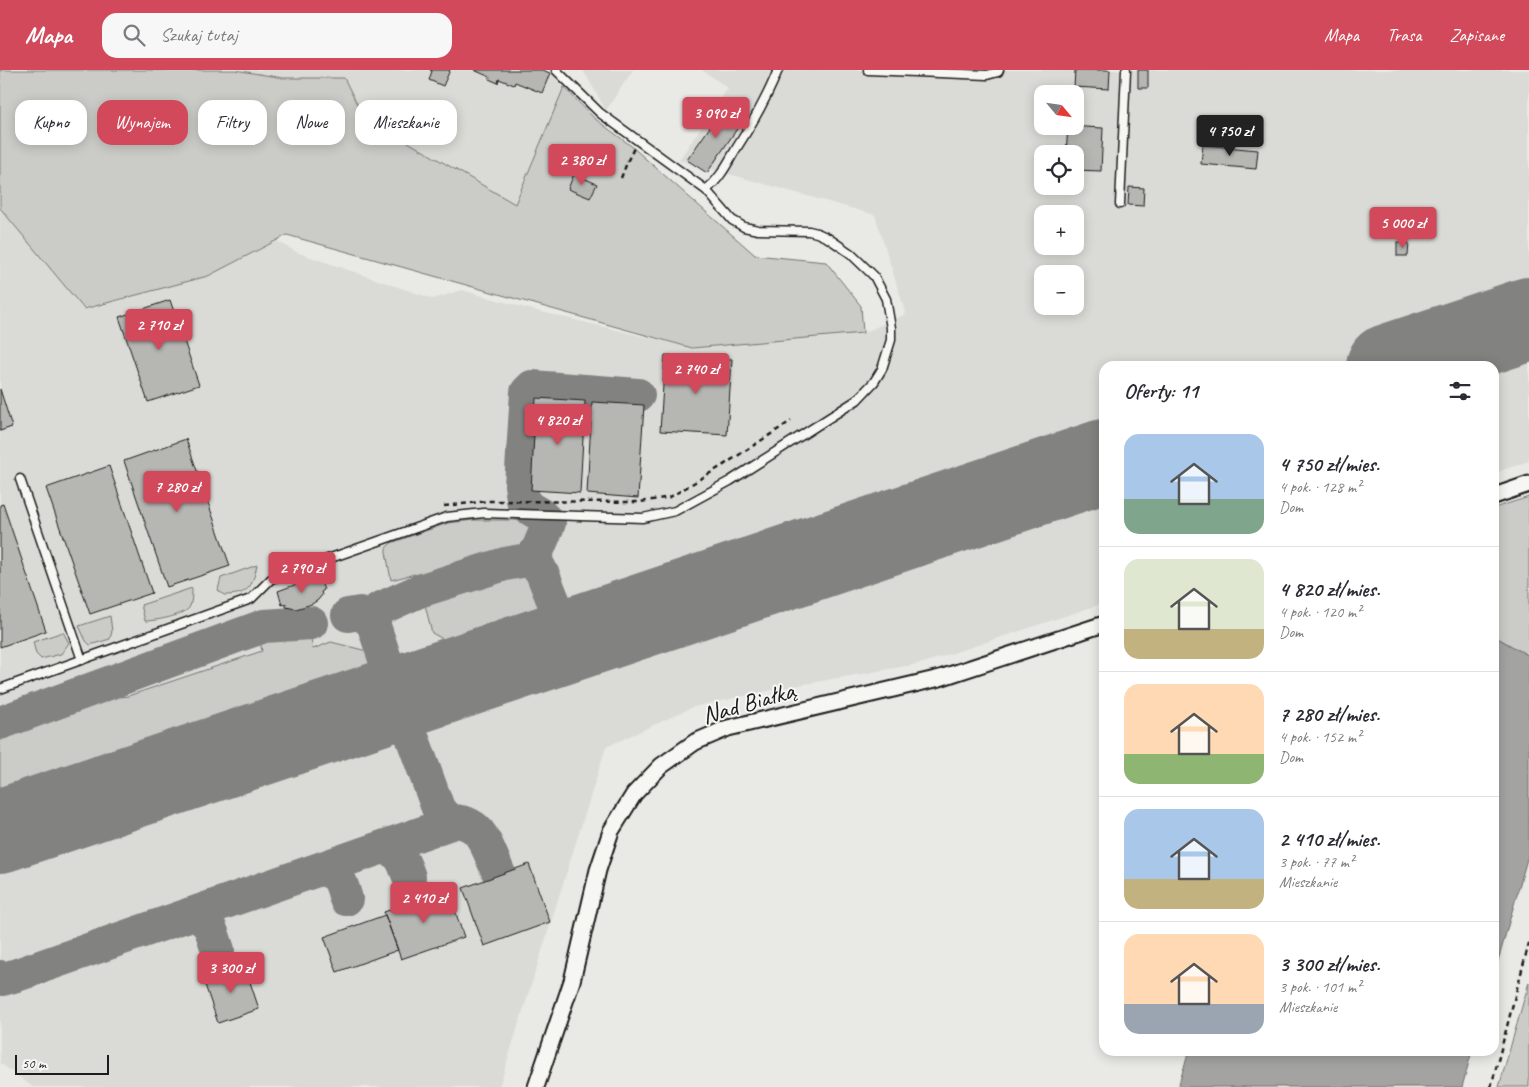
<!DOCTYPE html>
<html lang="pl">
<head>
<meta charset="utf-8">
<style>
	body { margin:0; font-family:Caveat,sans-serif; background:#f7f7f7; color:#2b2b33; height:100vh; display:flex; flex-direction:column; font-size:19px; white-space:nowrap }
	* { box-sizing:border-box; margin:0 }
	p { font-size:16px; color:#7c7c81 }
	.icon { flex:none; width:28px; height:28px; fill:none; stroke:currentColor; stroke-width:2; stroke-linecap:round; stroke-linejoin:round }
	.map { position:relative; flex:1; overflow:hidden }
	.details { position:absolute; left:1099px; top:291px; width:400px; height:695px; display:flex; flex-direction:column; background:#fff; border-radius:15px; box-shadow:0 2px 12px #0003 }
	.details>* { flex:none }
	.guide { position:absolute; left:15px; top:30px; width:475px; height:45px; display:flex; gap:10px }
	.needle { width:32px; rotate:119deg }
	.tools { position:absolute; left:1034px; top:15px; display:grid; gap:10px }
	.tools a { display:grid; place-items:center; width:50px; height:50px; border-radius:10px; background:#fff; box-shadow:0 2px 12px #0003; font-size:25px }
	.scale { position:absolute; left:15px; bottom:12px; width:94px; box-sizing:border-box; padding-left:5px; border:2px solid #1c1c1c; border-top:0; font-size:14px; line-height:18px; white-space:nowrap; color:#1c1c1c; -webkit-text-stroke:4px #f6f6f2; paint-order:stroke }
	.price { position:absolute; translate:-50% -42px; padding:0 11px; border-radius:5px; background:#d1495b; color:#fff; font-size:16px; line-height:32px; filter:drop-shadow(0 1px 2px #0008) }
	.price::after { content:''; position:absolute; left:50%; top:30px; width:15px; height:11px; margin-left:-8px; background:inherit; clip-path:polygon(0 0,100% 0,50% 100%) }
	.price.on { background:#222; color:#fff }
	ul { padding:0; list-style:none }
	li { display:flex; align-items:center; gap:15px; height:125px; padding:0 25px }
	li+li { border-top:1px solid #e1e1e2 }
	li span { display:grid; place-items:center; flex:none; width:140px; height:100px; border-radius:15px; color:#555 }
	li>.icon { margin-inline-start:auto }
	span .icon { width:60px; height:60px; fill:#fffc; stroke-width:1 }
	li b { font-size:21px }
	h2 { display:flex; justify-content:space-between; align-items:center; height:60px; padding:0 25px; font-size:21px }
	.pill { padding:0 18px; border-radius:15px; background:#fff; box-shadow:0 2px 12px #0003; font-size:18px; line-height:45px }
	.pill.on { background:#d1495b; color:#fff }
	header { display:flex; align-items:center; gap:30px; box-sizing:border-box; height:70px; padding:0 25px; background:#d1495b; color:#fff }
	header strong { font-size:24px }
	nav { display:flex; gap:28px; margin-inline-start:auto; font-size:18px }
	.search { width:350px; height:45px; background:#f7f7f7; display:flex; align-items:center; gap:12px; box-sizing:border-box; padding:0 18px; border-radius:15px; color:#7c7c81; font-size:19px }
	.map>svg:first-child { display:block }
</style>
</head>
<body>
<header>
<strong>Mapa</strong>
<div class="search"><svg class="icon" aria-label="search" viewBox="0 0 24 24"><circle cx="10" cy="10" r="6"/><path d="M15 15l6 6"/></svg>Szukaj tutaj</div>
<nav><a>Mapa</a><a>Trasa</a><a>Zapisane</a></nav>
</header>
<div class="map">
<svg width="1529" height="1017" viewBox="0 0 1529 1017">
	<rect width="100%" height="100%" fill="#e9e9e5"/>
	<filter id="ink" filterUnits="userSpaceOnUse"><feTurbulence type="fractalNoise" baseFrequency=".02" numOctaves="2"/><feDisplacementMap in="SourceGraphic" scale="10" xChannelSelector="R" yChannelSelector="G"/><feConvolveMatrix kernelMatrix="1 2 1 2 8 2 1 2 1" color-interpolation-filters="sRGB"/></filter>
	<g filter="url(#ink)">
		<path fill="#dadad6" fill-rule="evenodd" d="M 235,0 L 547,0 L 564,17 L 515,134 L 362,46 L 344,8 L 283,8 Z
			M 583,0 L 633,0 L 606,40 Z
			M 702,0 L 1529,0 L 1529,391 L 1494,403 L 1494,296 L 1104,296 L 1104,533 L 923,593 L 782,618 L 693,637 L 606,677 L 499,1017 L 33,1017 L 0,993 L 0,138 L 84,239 L 208,206 L 277,171 L 296,182 L 433,229 L 462,220 L 533,240 L 692,278 L 863,263 L 906,244 L 875,145 L 679,90 L 728,18 ZM 1042,24 L 1075,24 L 1075,56 L 1042,56 ZM 1042,84 L 1075,84 L 1075,116 L 1042,116 ZM 1042,144 L 1075,144 L 1075,176 L 1042,176 ZM 1042,204 L 1075,204 L 1075,236 L 1042,236 Z"/>
		<path fill="#cbcbc7" stroke="#747472" d="M 0,0 L 235,0 L 283,8 L 344,8 L 363,46 L 515,134 L 564,17 L 594,48 L 630,75 L 755,185 L 826,192 L 861,236 L 863,263 L 692,278 L 287,165 L 208,206 L 84,239 L 0,138 Z
			M 1529,427 L 1529,586 L 1494,566 L 1494,438 Z
			M 473,450 L 538,450 C 537,460 538,467 531,475 C 520,487 438,509 417,516 L 415,504 L 391,510 L 386,482 L 386,478 L 391,473 L 448,453 Z
			M 257,495 C 252,518 248,525 224,525 L 218,520 L 221,508 Z
			M 519,497 L 527,499 L 544,538 L 448,572 L 432,563 L 423,527 Z
			M 192,518 C 192,524 192,533 189,538 C 183,546 154,551 145,551 L 141,535 Z
			M 110,546 L 112,561 L 110,569 L 90,575 L 86,571 L 79,556 Z
			M 63,562 L 69,573 L 61,584 L 41,589 L 36,584 L 33,572 Z
			M 280,566 L 311,569 L 313,579 L 331,572 L 371,582 L 376,588 L 374,595 L 368,599 L 0,725 L 0,663 L 81,635 L 112,622 L 121,627 L 128,626 L 262,581 L 260,572 Z
			M 1529,912 L 1529,1017 L 1499,1017 Z"/>
		<path fill="#a3a3a1" stroke="#6d6d6c" d="M 1494,566 L 1529,586 L 1529,782 L 1494,905 Z
			M 1189,981 L 1472,981 L 1462,1017 L 1178,1017 Z"/>
		<g fill="none" stroke-linecap="round" stroke-linejoin="round">
			<path stroke="#828280" stroke-width="34" d="M 527,490 L 537,482 L 549,453 L 541,445 L 524,435 L 521,415 L 527,322 L 532,317 L 638,325
				M 348,545 L 360,543 L 371,551 L 374,556 L 398,628 L 438,738 C 451,758 458,746 473,757 C 485,765 493,791 499,804
				M 374,556 L 374,548 L 379,539 L 419,521 L 505,494 L 527,490 L 539,497 L 543,505 L 569,570
				M 0,653 L 264,556 L 311,553
				M 383,777 C 401,782 403,790 409,807
				M 321,799 C 340,803 341,812 346,829
				M 190,844 C 212,850 211,861 218,880
				M 0,907 L 3,909 L 17,905 L 454,752"/>
			<path stroke="#828280" stroke-width="84" d="M 1388,296 L 1529,249
				M 0,761 L 1104,391"/>
		</g>
		<path fill="#b6b6b3" stroke="#1c1c1c" d="M 430,0 L 450,0 L 443,16 L 429,10 L 432,1 Z
			M 474,0 L 542,0 L 550,3 L 542,23 L 515,12 L 514,15 L 499,9 L 498,13 L 489,9 L 490,7 Z
			M 1075,0 L 1110,0 L 1109,19 L 1074,17 Z
			M 1138,0 L 1148,0 L 1148,18 L 1138,18 Z
			M 726,34 L 745,47 L 707,103 L 687,90 Z
			M 1068,56 L 1103,58 L 1101,101 L 1075,100 L 1075,84 L 1066,84 Z
			M 1203,75 L 1258,80 L 1256,99 L 1201,94 Z
			M 574,104 L 597,114 L 590,128 L 568,119 Z
			M 1129,117 L 1144,118 L 1143,136 L 1128,135 Z
			M 1397,172 L 1409,173 L 1408,186 L 1397,186 Z
			M 170,230 L 199,315 L 148,332 L 119,247 Z
			M 665,285 L 732,289 L 727,365 L 660,361 Z
			M 0,319 L 12,357 L 0,361 Z
			M 536,328 L 585,331 L 580,423 L 531,420 Z
			M 592,332 L 644,335 L 638,428 L 587,424 Z
			M 186,369 L 230,496 L 167,517 L 124,391 Z
			M 109,396 L 152,523 L 90,544 L 46,418 Z
			M 3,434 L 46,561 L 0,577 L 0,435 Z
			M 319,506 L 324,520 L 321,522 L 322,525 L 318,530 L 312,534 L 296,539 L 286,537 L 286,534 L 282,535 L 278,521 Z
			M 529,794 L 550,852 L 484,876 L 463,818 Z
			M 448,820 L 464,867 L 401,889 L 384,842 Z
			M 385,845 L 398,880 L 337,902 L 324,867 Z
			M 244,894 L 259,939 L 218,953 L 203,909 Z"/>
		<g fill="none" stroke-linecap="round" stroke-linejoin="round">
			<g stroke="#1c1c1c" stroke-width="11">
				<path id="service" d="M 868,0 L 987,5 L 998,2 L 999,0
					M 706,120 C 720,109 727,94 736,79 C 752,54 767,28 778,0
					M 1120,134 L 1126,0
					M 20,409 L 82,590
					M 0,619 L 251,529 L 271,509 L 447,447 L 484,443 L 643,448 L 675,441 L 730,411 L 857,330 L 874,312 L 882,299 L 891,270 L 891,258 L 886,229 L 874,206 L 850,183 L 828,168 L 817,163 L 809,161 L 758,160 L 744,157 L 732,150 L 706,120 L 600,43 L 556,0"/>
			</g>
			<g stroke="#1c1c1c" stroke-width="19">
				<path id="minor" d="M 1494,426 L 1529,414
					M 536,1017 L 572,911 L 598,800 L 611,761 L 634,724 L 661,696 L 695,672 L 728,658 L 940,608 L 1104,554"/>
			</g>
			<path stroke="#1c1c1c" stroke-width="2.5" stroke-dasharray="5 4" stroke-linecap="butt" d="M 621,108 L 628,90 L 634,78
				M 444,436 L 488,431 L 640,432 L 670,427 L 722,396 L 791,351
				M 1491,1017 L 1529,873"/>
			<use href="#service" stroke="#f6f6f2" stroke-width="8"/>
			<use href="#minor" stroke="#f6f6f2" stroke-width="15"/>
		</g>
	</g>
	<g text-anchor="middle" stroke-width="4" stroke-linejoin="round" paint-order="stroke">
		<g font-size="25" fill="#1c1c1c" stroke="#f6f6f2">
			<text transform="translate(748 632) rotate(-16)" y="9">Nad Białką</text>
		</g>
	</g>
</svg>
<div class="tools">
<a><svg class="needle" viewBox="-14 -14 28 28"><path d="M0-13l5 13h-10z" fill="#e53935"/><path d="M0 13l5-13h-10z" fill="#7c7c81"/></svg></a>
<a><svg class="icon" aria-label="locate" viewBox="0 0 24 24"><circle cx="12" cy="12" r="6"/><path d="M12 2v4M12 18v4M2 12h4M18 12h4"/></svg></a>
<a>+</a>
<a>−</a>
</div>
<div class="scale">50 m</div>
<b class="price" style="left:716px;top:69px">3 090 zł</b>
<b class="price on" style="left:1230px;top:87px">4 750 zł</b>
<b class="price" style="left:582px;top:116px">2 380 zł</b>
<b class="price" style="left:1403px;top:179px">5 000 zł</b>
<b class="price" style="left:159px;top:281px">2 710 zł</b>
<b class="price" style="left:696px;top:325px">2 740 zł</b>
<b class="price" style="left:558px;top:376px">4 820 zł</b>
<b class="price" style="left:177px;top:443px">7 280 zł</b>
<b class="price" style="left:302px;top:524px">2 790 zł</b>
<b class="price" style="left:424px;top:854px">2 410 zł</b>
<b class="price" style="left:231px;top:924px">3 300 zł</b>
<div class="guide">
<a class="pill">Kupno</a>
<a class="pill on">Wynajem</a>
<a class="pill">Filtry</a>
<a class="pill">Nowe</a>
<a class="pill">Mieszkanie</a>
</div>
<section class="details">
<h2>Oferty: 11<svg class="icon" aria-label="filters" viewBox="0 0 24 24"><path d="M4 7h16M4 17h16"/><circle cx="9" cy="7" r="2"/><circle cx="15" cy="17" r="2"/></svg></h2>
<ul>
<li><span style="background:linear-gradient(#a9c7e8 65%,#7fa58c 0)"><svg class="icon" aria-label="home" viewBox="0 0 24 24"><path d="M3 11l9-7 9 7M6 9v11h12V9"/></svg></span><div><b>4 750 zł/mies.</b><p>4 pok. · 128 m²</p><p>Dom</p></div></li>
<li><span style="background:linear-gradient(#dfe7d0 70%,#c2b280 0)"><svg class="icon" aria-label="home" viewBox="0 0 24 24"><path d="M3 11l9-7 9 7M6 9v11h12V9"/></svg></span><div><b>4 820 zł/mies.</b><p>4 pok. · 120 m²</p><p>Dom</p></div></li>
<li><span style="background:linear-gradient(#ffd9b3 70%,#8fb573 0)"><svg class="icon" aria-label="home" viewBox="0 0 24 24"><path d="M3 11l9-7 9 7M6 9v11h12V9"/></svg></span><div><b>7 280 zł/mies.</b><p>4 pok. · 152 m²</p><p>Dom</p></div></li>
<li><span style="background:linear-gradient(#a9c7e8 70%,#c2b280 0)"><svg class="icon" aria-label="home" viewBox="0 0 24 24"><path d="M3 11l9-7 9 7M6 9v11h12V9"/></svg></span><div><b>2 410 zł/mies.</b><p>3 pok. · 77 m²</p><p>Mieszkanie</p></div></li>
<li><span style="background:linear-gradient(#ffd9b3 70%,#9aa5b1 0)"><svg class="icon" aria-label="home" viewBox="0 0 24 24"><path d="M3 11l9-7 9 7M6 9v11h12V9"/></svg></span><div><b>3 300 zł/mies.</b><p>3 pok. · 101 m²</p><p>Mieszkanie</p></div></li>
</ul>
</section>
</div>
</body>
</html>
